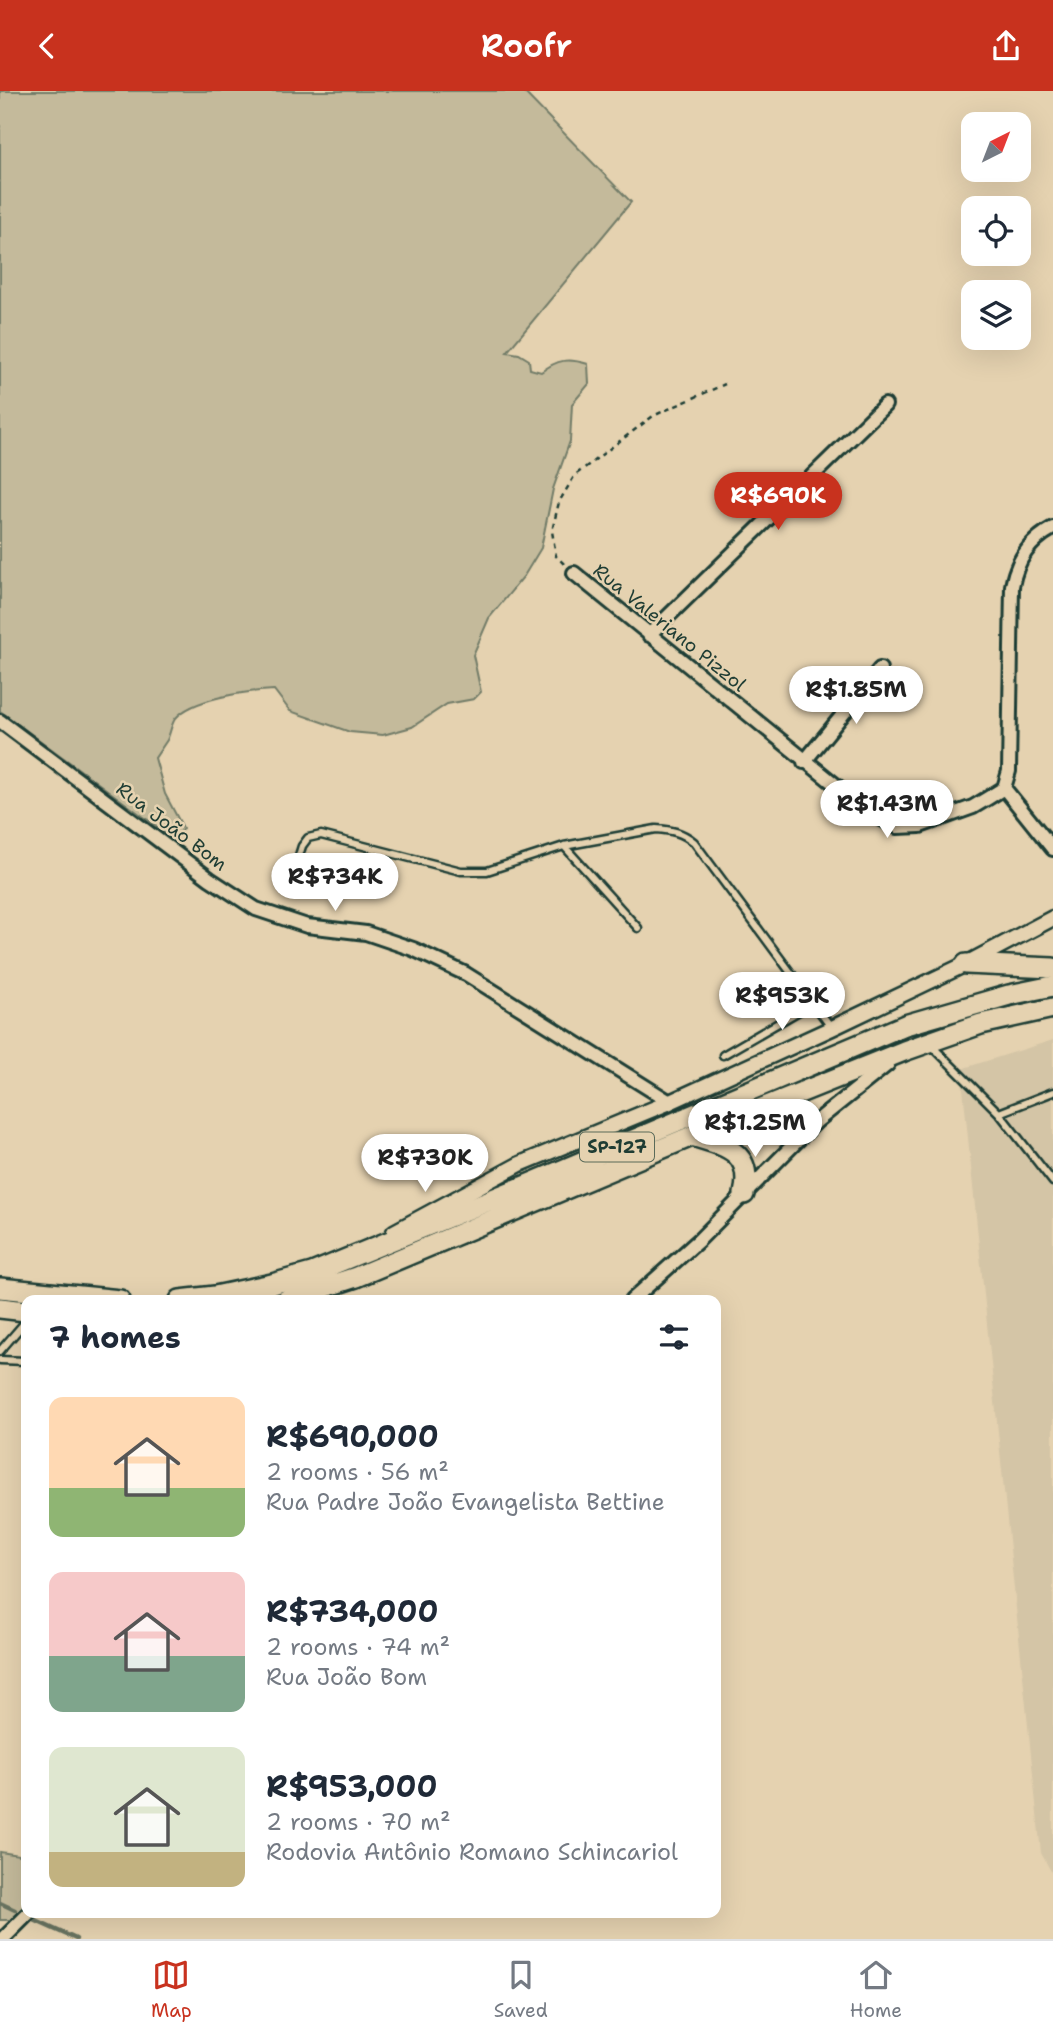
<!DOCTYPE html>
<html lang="en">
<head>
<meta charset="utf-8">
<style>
	body { margin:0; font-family:"Shantell Sans",sans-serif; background:#f2f2f3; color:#1f2937; height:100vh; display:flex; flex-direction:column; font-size:26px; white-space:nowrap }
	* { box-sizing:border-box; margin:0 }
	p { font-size:23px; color:#747a83 }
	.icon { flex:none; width:38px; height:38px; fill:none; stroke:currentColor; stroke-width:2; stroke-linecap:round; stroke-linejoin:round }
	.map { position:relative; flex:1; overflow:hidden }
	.drawer { position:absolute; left:21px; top:1204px; width:700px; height:623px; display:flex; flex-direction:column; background:#fff; border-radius:14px; box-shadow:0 7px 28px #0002 }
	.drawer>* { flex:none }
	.needle { width:46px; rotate:42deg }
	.buttons { position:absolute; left:961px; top:21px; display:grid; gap:14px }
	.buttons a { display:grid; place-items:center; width:70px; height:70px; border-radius:14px; background:#fff; box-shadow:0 7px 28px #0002; font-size:35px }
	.price { position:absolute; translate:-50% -60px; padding:0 16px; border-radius:24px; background:#fff; color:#222; font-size:23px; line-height:46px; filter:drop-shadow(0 2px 4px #0008) }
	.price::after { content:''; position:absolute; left:50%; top:42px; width:21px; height:16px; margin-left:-10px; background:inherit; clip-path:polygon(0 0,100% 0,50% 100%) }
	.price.active { background:#c8321e; color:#fff }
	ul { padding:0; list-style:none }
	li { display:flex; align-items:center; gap:21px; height:175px; padding:0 28px }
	li span { display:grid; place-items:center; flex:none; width:196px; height:140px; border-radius:14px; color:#555 }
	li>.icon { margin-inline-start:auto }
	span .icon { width:84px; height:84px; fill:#fffc; stroke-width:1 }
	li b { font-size:30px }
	h2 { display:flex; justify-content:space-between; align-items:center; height:84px; padding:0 28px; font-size:30px }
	header { display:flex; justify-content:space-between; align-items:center; height:91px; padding:0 28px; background:#c8321e; color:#fff; font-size:32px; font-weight:600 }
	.menu { display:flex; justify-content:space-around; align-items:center; height:98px; border-top:2px solid #e0e1e3; background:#fff; font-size:19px; color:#747a83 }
	.menu a { display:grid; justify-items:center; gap:4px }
	.menu .active { color:#c8321e }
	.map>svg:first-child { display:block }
</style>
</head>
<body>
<header><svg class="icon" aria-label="back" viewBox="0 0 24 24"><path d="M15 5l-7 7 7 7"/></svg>Roofr<svg class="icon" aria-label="share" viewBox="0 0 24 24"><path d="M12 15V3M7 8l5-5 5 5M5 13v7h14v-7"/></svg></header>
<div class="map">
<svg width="1053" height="1848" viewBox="0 0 1053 1848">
	<rect width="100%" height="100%" fill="#e5d2b0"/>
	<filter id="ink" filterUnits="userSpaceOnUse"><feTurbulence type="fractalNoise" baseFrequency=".0143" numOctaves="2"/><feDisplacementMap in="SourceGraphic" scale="14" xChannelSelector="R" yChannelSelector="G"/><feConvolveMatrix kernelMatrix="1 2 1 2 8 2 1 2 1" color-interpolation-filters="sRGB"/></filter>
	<g filter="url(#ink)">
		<path fill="#d4c5a6" d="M 1053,949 L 1053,1784 L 1041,1762 L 961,978 Z"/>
		<path fill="#c4ba9b" stroke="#727c68" stroke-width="2" d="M 0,0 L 523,0 L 631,111 L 507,261 L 519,263 L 529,269 L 530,278 L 541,281 C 558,268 568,267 588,273 L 589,293 L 572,313 L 570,350 L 553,398 L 541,457 L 524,485 L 489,527 L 473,564 L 481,601 L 474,608 L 447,613 L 412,636 L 383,644 L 350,641 L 290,620 L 274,599 C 248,600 192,607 175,628 C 171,634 170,643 167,649 C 163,655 159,661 155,667 L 165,703 L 183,737 L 175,749 L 0,620 Z
			M 0,1761 L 26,1765 L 26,1811 L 13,1829 L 0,1829 Z"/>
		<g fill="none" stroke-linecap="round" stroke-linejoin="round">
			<path stroke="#687361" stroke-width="4.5" d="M 0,1812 L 15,1819
				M 34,1829 L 76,1848"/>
			<g stroke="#1f3d34" stroke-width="11">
				<path id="service" d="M 564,755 L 638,837
					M 289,797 L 302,755 L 308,747 L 321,744 L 461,780 L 487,780 L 564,755 L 656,738 C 671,739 682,741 694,751 L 831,936
					M 932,955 L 999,1022 L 1053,1091
					M 723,964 L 813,912
					M 999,1022 L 1053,1001
					M 0,1260 L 26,1230
					M 0,1269 L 26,1270"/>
			</g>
			<g stroke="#1f3d34" stroke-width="18">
				<path id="minor" d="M 574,482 L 869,721 L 897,736 L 920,735 L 973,716 L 988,707 L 1004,697 L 1009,680 L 1012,495 C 1017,469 1029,450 1053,437
					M 649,544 L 885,314
					M 0,630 L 210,788 L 256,818 L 307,835 L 366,842 L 413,858 L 466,883 L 670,1011
					M 804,671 L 880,578
					M 1004,697 L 1053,758
					M 632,1209 L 699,1149 L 817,1030 L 888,973
					M 3,1848 L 29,1822"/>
			</g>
			<g stroke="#1f3d34" stroke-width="19">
				<path id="tertiary" d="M 394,1141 L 520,1073 L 670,1011 L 832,937 L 966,873 L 1053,827"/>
			</g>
			<g stroke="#1f3d34" stroke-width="24">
				<path id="trunk" d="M 966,873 L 1053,877
					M 692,1045 C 725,1055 754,1060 744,1103
					M 0,1197 L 120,1209
					M 180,1209 L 215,1205 L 272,1193 L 312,1182 L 522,1096 L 905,934 L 1009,904 L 1053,895
					M 286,1209 L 356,1186 L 692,1045 L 904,960 L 981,933 L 1053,917
					M 0,1217 L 26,1220"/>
			</g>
			<path stroke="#1f3d34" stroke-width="2.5" stroke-dasharray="5 5" stroke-linecap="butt" d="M 564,473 L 556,465 L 552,440 L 559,411 L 575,384 L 653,325 L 725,293"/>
			<use href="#service" stroke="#e5d2b0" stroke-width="6"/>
			<use href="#minor" stroke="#e5d2b0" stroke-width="12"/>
			<use href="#tertiary" stroke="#e5d2b0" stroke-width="14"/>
			<use href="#trunk" stroke="#e5d2b0" stroke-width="19"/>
		</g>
	</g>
	<g text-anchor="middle" stroke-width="5" stroke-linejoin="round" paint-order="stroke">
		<rect fill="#e5d2b0" stroke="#5a6a59" stroke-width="2" x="580" y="1041.5" width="74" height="29" rx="5"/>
		<g font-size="18" font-weight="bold" fill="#1f3d34">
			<text x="617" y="1062">SP-127</text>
		</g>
		<g font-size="19" fill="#1f3d34" stroke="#e5d2b0">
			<text transform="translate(670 536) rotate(39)" y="7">Rua Valeriano Pizzol</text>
			<text transform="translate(172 735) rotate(37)" y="7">Rua João Bom</text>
		</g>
	</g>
</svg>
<div class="buttons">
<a><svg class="needle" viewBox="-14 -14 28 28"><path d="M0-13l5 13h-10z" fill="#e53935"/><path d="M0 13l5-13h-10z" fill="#747a83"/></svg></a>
<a><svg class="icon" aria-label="locate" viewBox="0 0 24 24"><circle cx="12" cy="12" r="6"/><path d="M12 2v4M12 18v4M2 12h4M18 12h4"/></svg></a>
<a><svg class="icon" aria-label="layers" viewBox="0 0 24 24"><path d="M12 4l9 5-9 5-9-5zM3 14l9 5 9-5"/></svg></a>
</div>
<b class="price active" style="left:778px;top:441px">R$690K</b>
<b class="price" style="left:856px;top:635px">R$1.85M</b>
<b class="price" style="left:887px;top:749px">R$1.43M</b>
<b class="price" style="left:335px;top:822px">R$734K</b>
<b class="price" style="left:782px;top:941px">R$953K</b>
<b class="price" style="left:755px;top:1068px">R$1.25M</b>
<b class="price" style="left:425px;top:1103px">R$730K</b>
<section class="drawer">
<h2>7 homes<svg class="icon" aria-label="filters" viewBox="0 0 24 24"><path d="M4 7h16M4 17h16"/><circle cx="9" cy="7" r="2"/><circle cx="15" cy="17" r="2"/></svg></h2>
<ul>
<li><span style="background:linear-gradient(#ffd9b3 65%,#8fb573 0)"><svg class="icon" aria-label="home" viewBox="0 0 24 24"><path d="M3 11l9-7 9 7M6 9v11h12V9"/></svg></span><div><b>R$690,000</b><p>2 rooms · 56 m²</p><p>Rua Padre João Evangelista Bettine</p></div></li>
<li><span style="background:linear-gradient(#f6c9c9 60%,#7fa58c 0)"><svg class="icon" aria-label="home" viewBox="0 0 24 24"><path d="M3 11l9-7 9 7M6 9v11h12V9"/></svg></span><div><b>R$734,000</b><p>2 rooms · 74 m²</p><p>Rua João Bom</p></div></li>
<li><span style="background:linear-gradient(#dfe7d0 75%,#c2b280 0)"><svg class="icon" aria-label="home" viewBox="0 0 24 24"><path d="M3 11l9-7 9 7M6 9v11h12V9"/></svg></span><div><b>R$953,000</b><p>2 rooms · 70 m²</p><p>Rodovia Antônio Romano Schincariol</p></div></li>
</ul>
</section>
</div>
<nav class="menu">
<a class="active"><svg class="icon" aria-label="map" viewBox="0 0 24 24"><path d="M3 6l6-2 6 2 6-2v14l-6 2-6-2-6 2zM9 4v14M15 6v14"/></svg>Map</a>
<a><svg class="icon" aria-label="saved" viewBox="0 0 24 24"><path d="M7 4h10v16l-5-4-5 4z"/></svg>Saved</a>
<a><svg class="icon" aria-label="home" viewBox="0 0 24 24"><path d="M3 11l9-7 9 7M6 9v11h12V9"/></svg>Home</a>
</nav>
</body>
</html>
